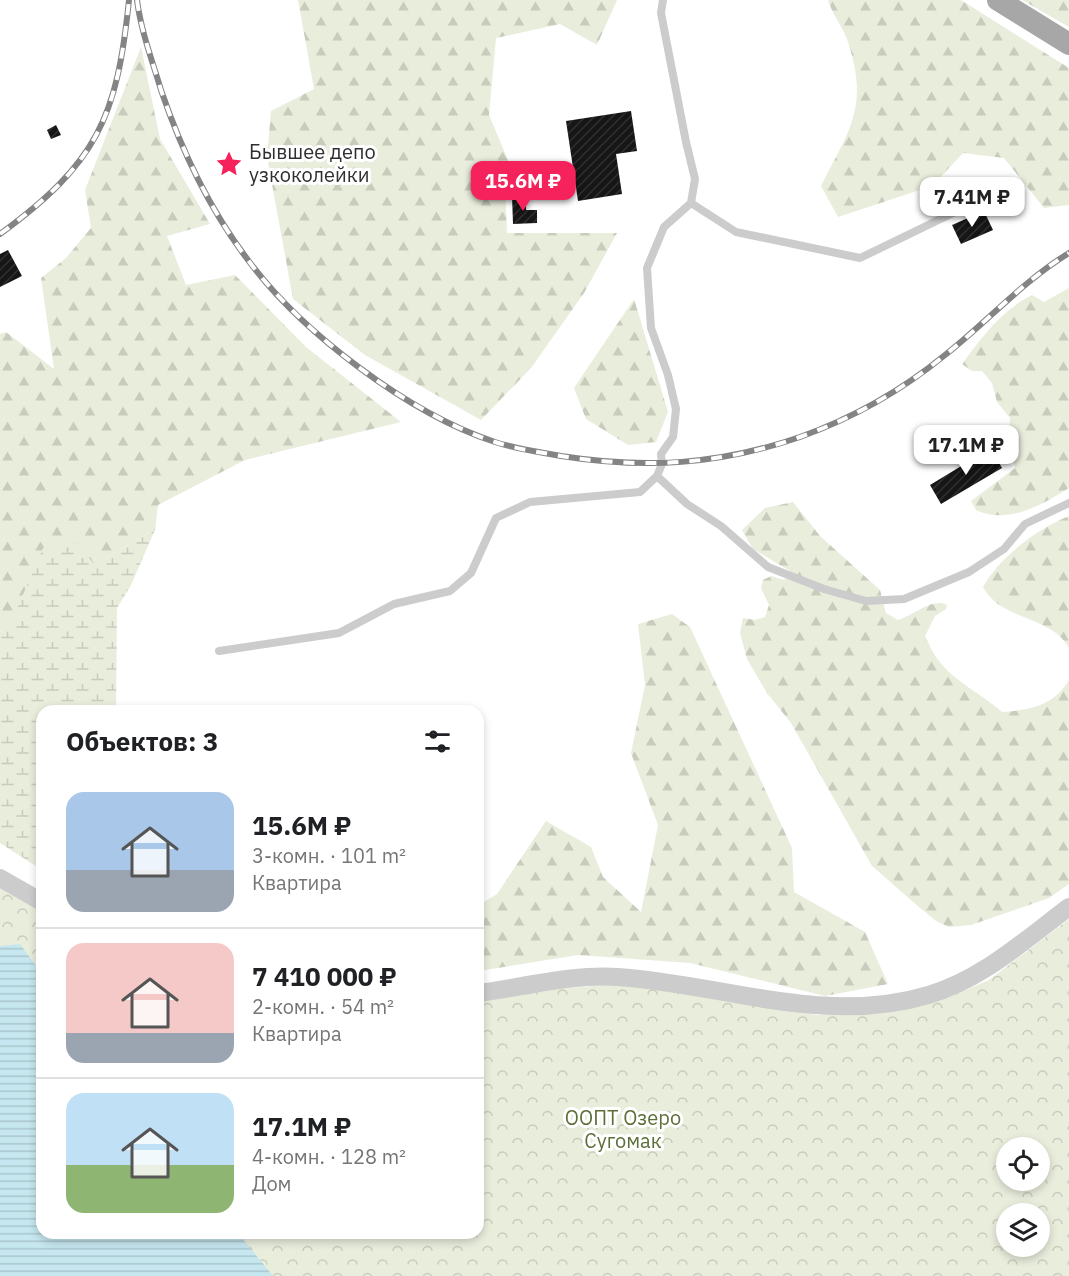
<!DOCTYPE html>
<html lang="ru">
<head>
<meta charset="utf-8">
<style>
	body { margin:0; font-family:"IBM Plex Sans",sans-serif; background:#f2f2f2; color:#202124; height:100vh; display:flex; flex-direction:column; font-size:22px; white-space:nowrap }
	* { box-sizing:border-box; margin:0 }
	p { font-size:20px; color:#757577 }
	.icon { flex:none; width:33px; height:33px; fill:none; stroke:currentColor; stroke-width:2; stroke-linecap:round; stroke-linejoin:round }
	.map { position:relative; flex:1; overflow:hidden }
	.details { position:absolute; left:36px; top:705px; width:448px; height:534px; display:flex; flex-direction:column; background:#fff; border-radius:18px; box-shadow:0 3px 9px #0003 }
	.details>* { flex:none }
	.fabs { position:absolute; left:996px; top:1137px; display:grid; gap:12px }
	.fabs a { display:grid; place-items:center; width:54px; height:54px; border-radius:50%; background:#fff; box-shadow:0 3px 9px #0003; font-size:30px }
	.price { position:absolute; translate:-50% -51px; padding:0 14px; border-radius:12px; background:#fff; color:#222; font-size:20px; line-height:39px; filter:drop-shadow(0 2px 3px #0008) }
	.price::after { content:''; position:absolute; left:50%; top:36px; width:18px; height:14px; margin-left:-9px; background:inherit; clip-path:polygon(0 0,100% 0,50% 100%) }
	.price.selected { background:#f5225b; color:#fff }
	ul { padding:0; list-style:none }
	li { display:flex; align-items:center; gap:18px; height:150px; padding:0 30px }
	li+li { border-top:2px solid #e0e0e0 }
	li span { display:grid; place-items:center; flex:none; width:168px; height:120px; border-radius:18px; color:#555 }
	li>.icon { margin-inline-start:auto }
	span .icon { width:72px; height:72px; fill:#fffc; stroke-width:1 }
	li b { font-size:26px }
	h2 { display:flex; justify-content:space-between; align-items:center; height:72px; padding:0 30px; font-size:26px }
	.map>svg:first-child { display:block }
</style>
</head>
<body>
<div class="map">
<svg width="1069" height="1276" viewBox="0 0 1069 1276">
	<defs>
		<pattern id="forest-firs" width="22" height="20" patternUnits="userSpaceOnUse" patternTransform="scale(1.5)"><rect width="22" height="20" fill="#e9eddc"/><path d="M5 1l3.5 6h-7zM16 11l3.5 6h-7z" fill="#c8ccbd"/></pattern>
		<pattern id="wetland-marsh" width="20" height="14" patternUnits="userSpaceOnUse" patternTransform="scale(1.5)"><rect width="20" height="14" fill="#e9eddc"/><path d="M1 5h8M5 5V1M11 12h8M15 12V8" fill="none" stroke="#c8ccbd"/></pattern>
		<pattern id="park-crowns" width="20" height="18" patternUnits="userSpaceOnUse" patternTransform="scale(1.5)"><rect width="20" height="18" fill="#e9eddc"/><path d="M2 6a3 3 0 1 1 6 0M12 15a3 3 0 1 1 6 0" fill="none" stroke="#c8ccbd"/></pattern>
		<pattern id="water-rules" width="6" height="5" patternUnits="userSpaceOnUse" patternTransform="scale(1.5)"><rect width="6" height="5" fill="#c6e7ef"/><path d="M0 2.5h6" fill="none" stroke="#aac6cd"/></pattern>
		<pattern id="building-hatch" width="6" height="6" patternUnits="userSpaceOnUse" patternTransform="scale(1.5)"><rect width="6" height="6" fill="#161616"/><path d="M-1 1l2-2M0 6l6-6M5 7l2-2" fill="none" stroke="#303030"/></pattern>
	</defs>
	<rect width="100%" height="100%" fill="#fff"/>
	<path fill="url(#forest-firs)" d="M 298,0 L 617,0 L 597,45 L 560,24 L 496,38 L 489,115 L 508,160 L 505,186 L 507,233 L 617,233 L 584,293 L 531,368 L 481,420 L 365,355 L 293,299 L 267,157 L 271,111 L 314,89 Z
		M 828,0 L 961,0 L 1069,68 L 1069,205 L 1044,208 L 1004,158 L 963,153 L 932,186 L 838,217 L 821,186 C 850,129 869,107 848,42 C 843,27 832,14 828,0 Z
		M 1022,0 L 1069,0 L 1069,27 Z
		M 141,47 L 160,139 L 210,224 L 167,236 L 186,285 L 235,275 L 306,347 L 401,422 L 245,460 L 158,505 L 155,530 L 94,564 L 6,635 L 0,629 L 0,334 L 6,332 L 54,369 L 41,278 L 66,258 L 91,228 L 85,190 Z
		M 1069,288 L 1069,488 C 1042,505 1007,525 976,510 L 971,501 L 1015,468 L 1009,432 L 1010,418 L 997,402 L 992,383 L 982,371 L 972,371 L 962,364 C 982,337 1002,310 1032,295 L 1044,302 Z
		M 634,299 L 668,412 L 656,442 L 628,445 L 586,419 L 574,388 Z
		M 793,502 L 820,536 L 880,590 L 886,613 L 898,620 C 914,615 933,597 947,605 L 946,609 L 935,616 L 925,636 C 929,644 933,654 939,661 C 955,682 982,694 1002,712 C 1029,710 1054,706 1069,680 L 1069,884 L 1049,898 L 971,925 L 949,927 L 936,921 L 919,907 L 872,866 L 791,723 L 767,693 L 747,659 L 740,633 L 743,618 L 755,620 L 765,617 L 769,605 L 761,588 L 763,580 L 771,576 L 784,580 L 790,571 L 753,549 L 742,530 L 765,508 Z
		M 1069,516 L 1069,648 C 1051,615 1001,621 983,587 C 999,558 1038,528 1069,516 Z
		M 672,614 L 690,627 L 792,848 L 794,892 L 865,932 L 888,984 L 825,996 L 690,963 L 578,955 L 479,971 L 479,905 L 497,894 L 546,821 L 591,847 L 603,877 L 641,912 L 658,825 L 631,753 L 645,685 L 638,624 Z"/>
	<path fill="url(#wetland-marsh)" d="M 155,530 L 131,585 L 117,608 L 116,711 L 42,711 L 42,870 L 0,843 L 0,629 L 6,634 L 43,548 L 76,542 L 94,564 Z"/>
	<path fill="url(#park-crowns)" fill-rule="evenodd" d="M 0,886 L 42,908 L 42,1233 L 478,1233 L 479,1000 L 560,989 L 625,983 L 817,1015 L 891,1012 L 942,1000 L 989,980 L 1069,919 L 1069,1276 L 0,1276 ZM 1006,1148 L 1040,1148 L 1040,1180 L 1006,1180 ZM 1006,1214 L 1040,1214 L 1040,1246 L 1006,1246 Z"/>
	<path fill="url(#water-rules)" d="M 20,944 L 42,974 L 42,1233 L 238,1233 L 273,1276 L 0,1276 L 0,946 Z"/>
	<path fill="url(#building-hatch)" d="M 631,111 L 637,151 L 616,154 L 622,194 L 578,201 L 566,121 Z
		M 56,125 L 61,135 L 51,139 L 47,130 Z
		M 512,196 L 526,196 L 526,210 L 537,210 L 537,223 L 513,224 Z
		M 984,211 L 993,230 L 961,244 L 952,225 Z
		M 8,250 L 22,276 L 0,287 L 0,254 Z
		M 991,448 L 1002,468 L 941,504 L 930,485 Z"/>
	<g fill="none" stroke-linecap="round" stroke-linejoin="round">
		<path stroke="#ccc" stroke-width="8" d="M 663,0 L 661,13 L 686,142 L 695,179 L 691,203 L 664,227 L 647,268 L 651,328 L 668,375 L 676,409 L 673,437 L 661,454 L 662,464 L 657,476 L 687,504 L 721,526 L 768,567 L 824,589 L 866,601 L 904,599 L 969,572 L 1004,549 L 1025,524 L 1069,503
			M 691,203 L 736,232 L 860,258 L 990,195
			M 219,651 L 339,633 L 394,604 L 450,591 L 471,573 L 496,518 L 530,502 L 640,492 L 657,476"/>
		<path stroke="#ccc" stroke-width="18" d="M 0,878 L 42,902
			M 478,993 C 524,987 572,974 618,977 C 722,984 824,1026 928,995 C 981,980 1025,940 1069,907"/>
		<path stroke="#a7a7a7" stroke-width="22" d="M 998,0 L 1069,44"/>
		<g stroke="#848484" stroke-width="6">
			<path id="rail" d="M 137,0 C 141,31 152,60 161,90 C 181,149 210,210 248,260 C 301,332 409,414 495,442 C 516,449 539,452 561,456 C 645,469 719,465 800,437 C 853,418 901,391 945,355 C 987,322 1023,281 1069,253
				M 0,234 C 97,163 117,118 129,0"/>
		</g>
		<use href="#rail" stroke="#fff" stroke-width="4" stroke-dasharray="11" stroke-linecap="butt"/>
	</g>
	<defs>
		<g id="sight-bare" transform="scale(2.07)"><path d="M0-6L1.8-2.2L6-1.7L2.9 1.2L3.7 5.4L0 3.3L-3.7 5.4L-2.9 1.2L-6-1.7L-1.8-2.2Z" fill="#f5225b" stroke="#fff" stroke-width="2.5" paint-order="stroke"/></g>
	</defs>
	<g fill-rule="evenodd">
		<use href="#sight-bare" x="229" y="164"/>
	</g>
	<g text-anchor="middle" stroke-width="6" stroke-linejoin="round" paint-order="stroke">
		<g font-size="20" fill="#2f2f2f" stroke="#fff" text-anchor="start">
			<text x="249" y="159">Бывшее депо<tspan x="249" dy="23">узкоколейки</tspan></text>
		</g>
		<g font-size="20" fill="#5c6f38" stroke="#fff">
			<text x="623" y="1125">ООПТ Озеро<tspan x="623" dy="23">Сугомак</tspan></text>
		</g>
	</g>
</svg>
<div class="fabs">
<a><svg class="icon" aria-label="locate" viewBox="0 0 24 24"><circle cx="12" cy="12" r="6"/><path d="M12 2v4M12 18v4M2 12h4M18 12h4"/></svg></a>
<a><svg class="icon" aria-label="layers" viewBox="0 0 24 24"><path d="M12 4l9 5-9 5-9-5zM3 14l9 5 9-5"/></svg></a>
</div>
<b class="price selected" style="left:523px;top:212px">15.6M ₽</b>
<b class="price" style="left:972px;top:228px">7.41M ₽</b>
<b class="price" style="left:966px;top:476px">17.1M ₽</b>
<section class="details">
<h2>Объектов: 3<svg class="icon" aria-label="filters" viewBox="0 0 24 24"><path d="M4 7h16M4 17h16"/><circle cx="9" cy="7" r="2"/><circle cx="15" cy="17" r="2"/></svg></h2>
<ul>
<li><span style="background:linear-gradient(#a9c7e8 65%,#9aa5b1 0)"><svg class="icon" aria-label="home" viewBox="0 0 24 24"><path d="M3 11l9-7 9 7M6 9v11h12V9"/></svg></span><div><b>15.6M ₽</b><p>3-комн. · 101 m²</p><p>Квартира</p></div></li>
<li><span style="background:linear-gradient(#f6c9c9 75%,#9aa5b1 0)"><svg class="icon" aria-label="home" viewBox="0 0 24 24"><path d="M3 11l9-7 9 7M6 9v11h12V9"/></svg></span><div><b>7 410 000 ₽</b><p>2-комн. · 54 m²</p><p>Квартира</p></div></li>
<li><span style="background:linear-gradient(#bfe0f5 60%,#8fb573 0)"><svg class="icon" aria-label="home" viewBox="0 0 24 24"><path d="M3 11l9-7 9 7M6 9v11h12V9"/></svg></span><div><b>17.1M ₽</b><p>4-комн. · 128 m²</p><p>Дом</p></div></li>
</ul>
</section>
</div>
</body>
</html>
